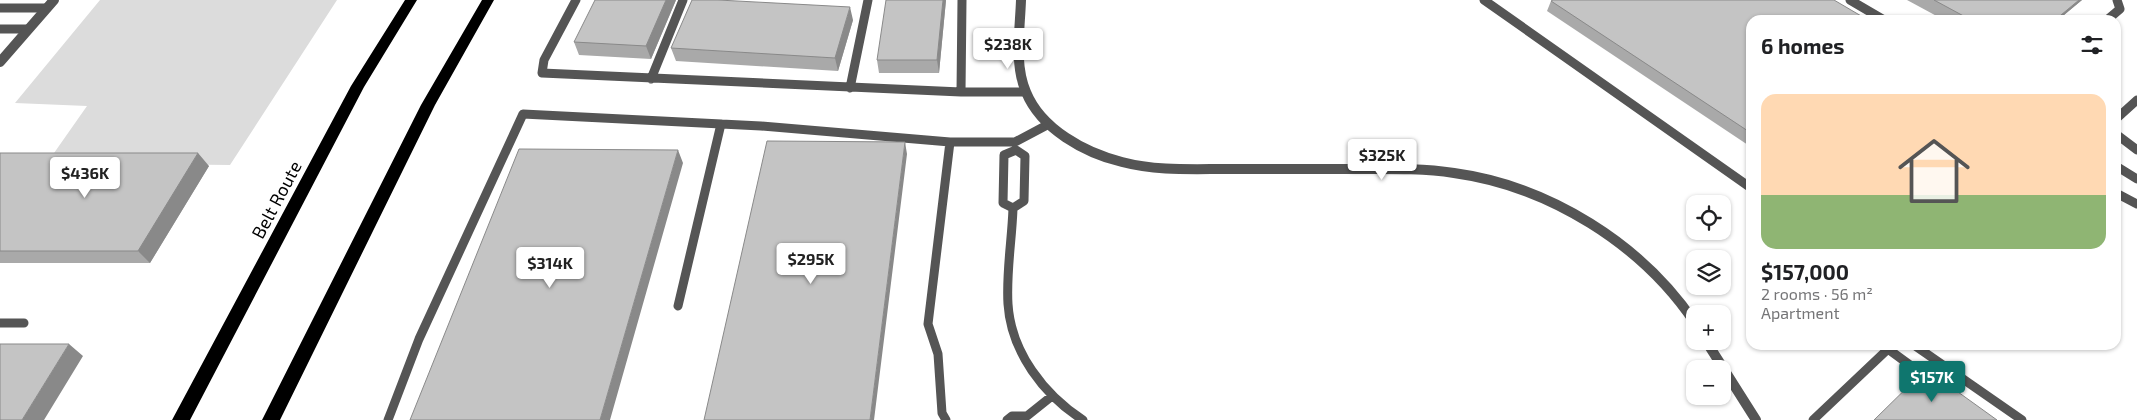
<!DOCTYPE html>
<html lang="en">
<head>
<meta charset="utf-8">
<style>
	body { margin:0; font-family:"Exo 2",sans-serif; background:#f6f6f6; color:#202124; height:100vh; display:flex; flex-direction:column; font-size:19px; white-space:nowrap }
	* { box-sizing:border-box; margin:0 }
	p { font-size:16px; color:#757577 }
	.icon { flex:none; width:28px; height:28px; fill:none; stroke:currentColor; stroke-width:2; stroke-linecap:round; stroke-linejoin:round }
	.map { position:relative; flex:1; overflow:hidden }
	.drawer { position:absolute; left:1746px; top:15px; width:375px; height:335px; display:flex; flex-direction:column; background:#fff; border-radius:15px; box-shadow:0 1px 4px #0004 }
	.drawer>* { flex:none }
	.fabs { position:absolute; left:1686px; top:195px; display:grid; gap:10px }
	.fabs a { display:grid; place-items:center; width:45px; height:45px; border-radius:10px; background:#fff; box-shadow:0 1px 4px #0004; font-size:25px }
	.price { position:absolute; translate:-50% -42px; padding:0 11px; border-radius:5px; background:#fff; color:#222; font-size:16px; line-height:32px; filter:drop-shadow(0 1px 2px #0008) }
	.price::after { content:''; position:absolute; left:50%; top:30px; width:15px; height:11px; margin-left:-8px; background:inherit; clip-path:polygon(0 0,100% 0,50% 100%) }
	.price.on { background:#0f766e; color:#fff }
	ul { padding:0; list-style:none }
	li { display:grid; align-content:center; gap:10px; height:265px; padding:0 15px }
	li+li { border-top:1px solid #e0e0e0 }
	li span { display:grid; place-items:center; height:155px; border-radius:15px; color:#555 }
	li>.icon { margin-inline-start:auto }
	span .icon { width:90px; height:90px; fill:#fffc; stroke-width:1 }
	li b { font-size:21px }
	h2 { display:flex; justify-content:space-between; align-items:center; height:60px; padding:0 15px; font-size:21px }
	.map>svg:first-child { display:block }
</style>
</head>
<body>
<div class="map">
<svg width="2137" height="420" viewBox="0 0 2137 420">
	<rect width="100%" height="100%" fill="#fff"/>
	<path fill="#dcdcdc" d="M 100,0 L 337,0 L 230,165 L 47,163 L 87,106 L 15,103 Z"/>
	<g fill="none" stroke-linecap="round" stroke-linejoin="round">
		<path stroke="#555" stroke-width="9" d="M 576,0 L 544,60 L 542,73 L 961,92 L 962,0
			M 1484,0 L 1751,188
			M 1850,0 L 1884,20
			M 0,8 L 47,8
			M 2107,20 L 2120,9 L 2117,0
			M 0,29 L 28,29
			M 651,79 L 683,0
			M 850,88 L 868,0
			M 961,92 L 1025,92
			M 2116,119 L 2137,100
			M 2116,134 L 2137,150
			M 1016,150 L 1025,156 L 1024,201 L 1013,208 L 1003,203 L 1004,155 Z
			M 2116,166 L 2137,179
			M 2116,193 L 2137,204
			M 1013,208 C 1012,240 1006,272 1008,304 C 1011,352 1044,395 1083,420
			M 678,306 L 721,124
			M 0,323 L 24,323
			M 1914,345 L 2022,420
			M 388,420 L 419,339 L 523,114 L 761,126 L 950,142 L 1015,142 L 1049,124
			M 946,420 L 942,413 L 938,354 L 928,324 L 950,142
			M 1007,420 L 1012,416 L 1027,416 L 1052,396
			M 1813,420 L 1888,349 L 1929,379"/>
		<path stroke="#555" stroke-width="10" d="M 1021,0 C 1020,30 1014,64 1026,92 C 1041,129 1085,153 1122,162 C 1156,171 1191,169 1227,169 C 1269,169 1311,169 1353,169 C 1387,169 1421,168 1454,173 C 1549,186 1642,244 1695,323
			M 0,62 L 54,0
			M 1706,341 L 1756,420"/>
		<path fill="#000" fill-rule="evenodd" d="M 405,0 L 417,0 L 364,87 L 190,420 L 172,420 L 351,86 Z
			M 482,0 L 494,0 L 435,105 L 280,420 L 262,420 L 421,105 Z"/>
	</g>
	<path fill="#a9a9a9" d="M 676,0 L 651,59 L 579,55 L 574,42 Z
		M 946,0 L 939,73 L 879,73 L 877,60 Z
		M 1907,0 L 2082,0 L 2058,20 L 1944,20 Z
		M 1551,1 L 1751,20 L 1751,147 L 1547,11 Z
		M 853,20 L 838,71 L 676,61 L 671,48 Z
		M 0,153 L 209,166 L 150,263 L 0,263 Z"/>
	<path fill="#898989" d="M 666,0 L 676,0 L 651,59 L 646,46 Z
		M 943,0 L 946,0 L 939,73 L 937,60 Z
		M 2079,0 L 2082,0 L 2058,20 L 2055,20 Z
		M 850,7 L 853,20 L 838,71 L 835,58 Z
		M 905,142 L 907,154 L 874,420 L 870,420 Z
		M 678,150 L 683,163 L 610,420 L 600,420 Z
		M 198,153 L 209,166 L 150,263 L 138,251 Z
		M 69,344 L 83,356 L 44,420 L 22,420 Z"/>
	<path fill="#c4c4c4" stroke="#898989" d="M 595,0 L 666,0 L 646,46 L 574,42 Z
		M 692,0 L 718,0 L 850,7 L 835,58 L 671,48 Z
		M 886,0 L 943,0 L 937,60 L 877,60 Z
		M 1553,0 L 1834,0 L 1868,20 L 1751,20 L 1751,133 L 1551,1 Z
		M 1934,0 L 2079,0 L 2055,20 L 1971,20 Z
		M 767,141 L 905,142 L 870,420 L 704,420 Z
		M 519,149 L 678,150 L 600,420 L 410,420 Z
		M 0,153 L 198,153 L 138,251 L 0,251 Z
		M 0,344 L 69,344 L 22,420 L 0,420 Z
		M 1926,369 L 1997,420 L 1874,420 Z"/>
	<g text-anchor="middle" stroke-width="4" stroke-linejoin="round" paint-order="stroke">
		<g font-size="18" fill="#000" stroke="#fff">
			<text transform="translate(277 200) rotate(-62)" y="6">Belt Route</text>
		</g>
	</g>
</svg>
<div class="fabs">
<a><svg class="icon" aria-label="locate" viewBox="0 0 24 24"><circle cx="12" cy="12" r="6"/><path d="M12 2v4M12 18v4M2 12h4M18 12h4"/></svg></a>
<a><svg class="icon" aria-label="layers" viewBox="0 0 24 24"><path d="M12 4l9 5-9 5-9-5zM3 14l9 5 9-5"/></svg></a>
<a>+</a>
<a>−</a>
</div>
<b class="price" style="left:1008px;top:70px">$238K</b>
<b class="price" style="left:1382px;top:181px">$325K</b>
<b class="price" style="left:85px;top:199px">$436K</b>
<b class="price" style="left:811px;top:285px">$295K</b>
<b class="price" style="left:550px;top:289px">$314K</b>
<b class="price on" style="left:1932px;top:403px">$157K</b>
<section class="drawer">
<h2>6 homes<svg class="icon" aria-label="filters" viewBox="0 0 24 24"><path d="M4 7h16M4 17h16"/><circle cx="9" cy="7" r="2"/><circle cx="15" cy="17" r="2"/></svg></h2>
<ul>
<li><span style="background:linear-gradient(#ffd9b3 65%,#8fb573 0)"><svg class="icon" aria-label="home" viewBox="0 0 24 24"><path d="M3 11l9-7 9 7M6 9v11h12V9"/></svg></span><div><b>$157,000</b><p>2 rooms · 56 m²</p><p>Apartment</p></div></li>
</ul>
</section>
</div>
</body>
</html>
